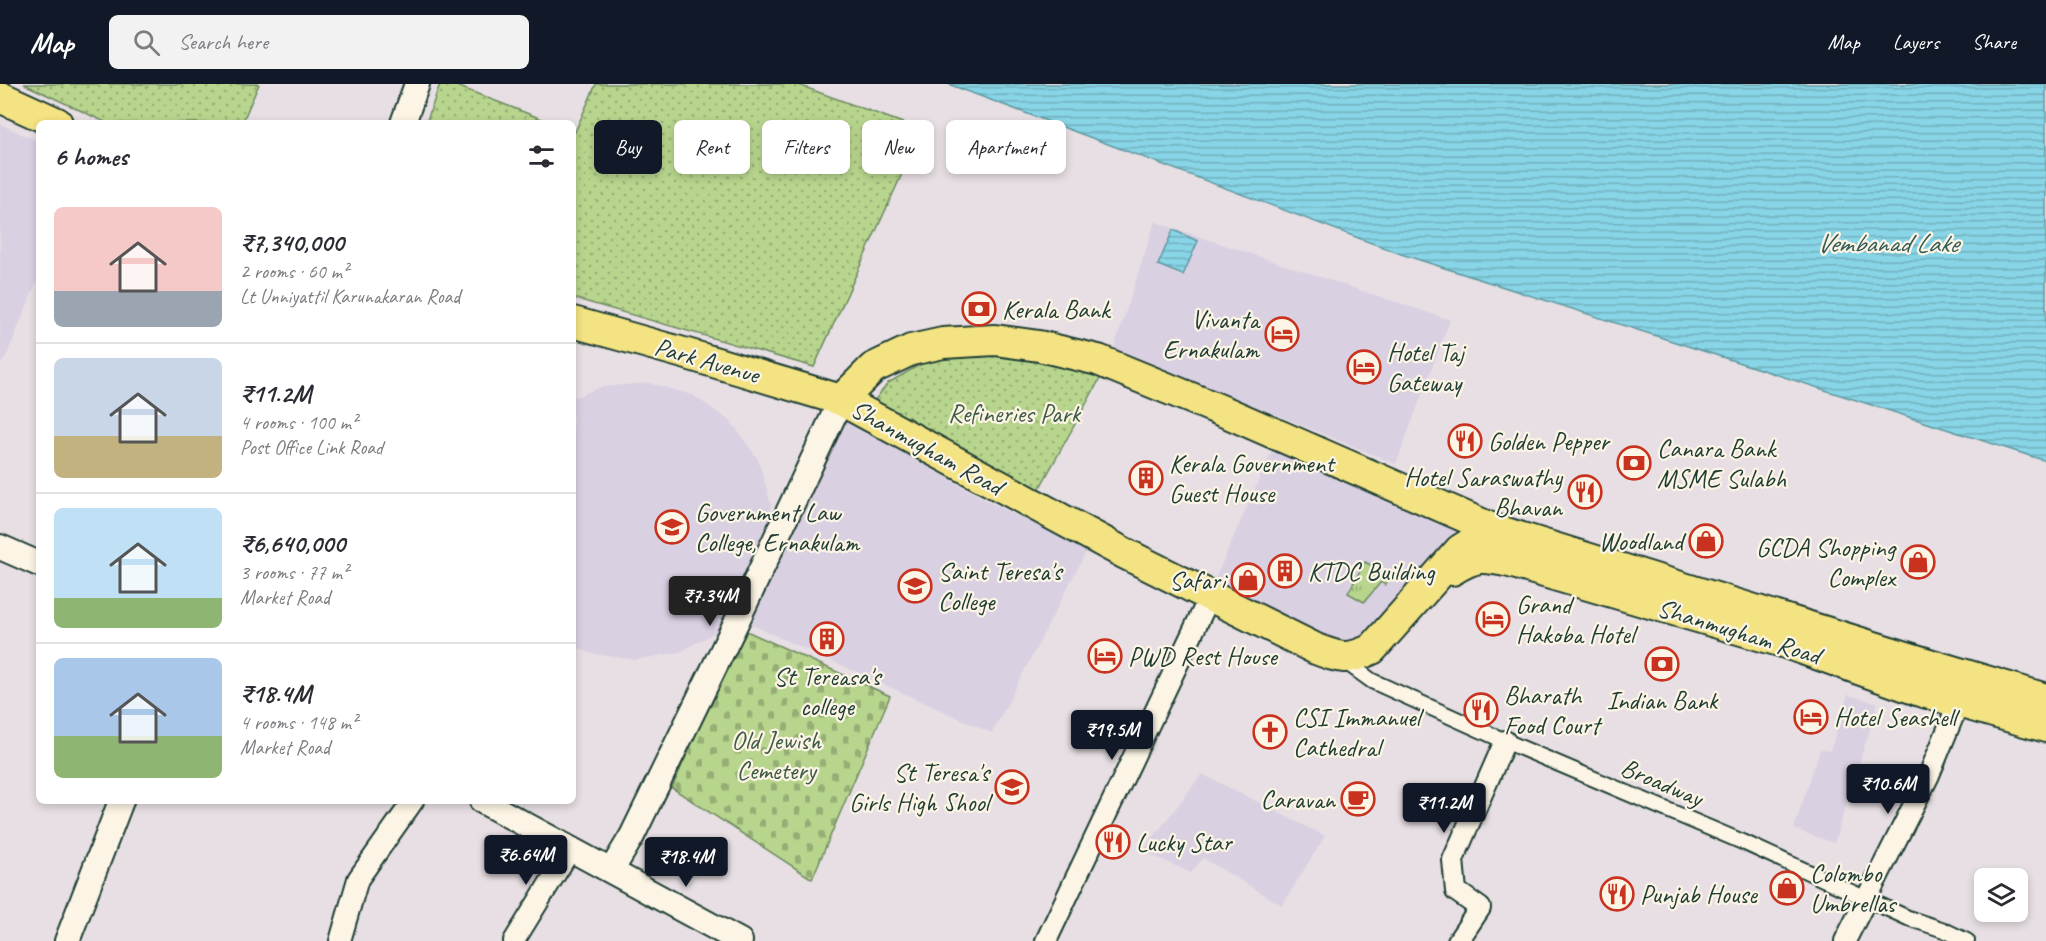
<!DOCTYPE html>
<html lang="en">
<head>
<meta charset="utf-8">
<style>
	body { margin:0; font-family:Caveat,sans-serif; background:#f2f2f3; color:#2b2b33; height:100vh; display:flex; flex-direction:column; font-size:22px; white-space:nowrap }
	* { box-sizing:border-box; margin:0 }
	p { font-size:20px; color:#7c7c81 }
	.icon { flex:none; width:33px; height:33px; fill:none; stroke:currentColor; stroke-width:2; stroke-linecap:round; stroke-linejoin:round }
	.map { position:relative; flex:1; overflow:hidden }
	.details { position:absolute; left:36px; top:36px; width:540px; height:684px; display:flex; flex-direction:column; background:#fff; border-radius:9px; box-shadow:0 3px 9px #0003 }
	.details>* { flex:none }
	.top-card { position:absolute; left:594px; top:36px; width:570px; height:54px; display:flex; gap:12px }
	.controls { position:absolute; left:1974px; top:784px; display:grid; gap:12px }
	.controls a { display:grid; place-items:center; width:54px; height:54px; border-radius:9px; background:#fff; box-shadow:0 3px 9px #0003; font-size:30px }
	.price { position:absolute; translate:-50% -51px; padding:0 14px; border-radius:6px; background:#111827; color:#fff; font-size:20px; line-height:39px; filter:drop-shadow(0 2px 3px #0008) }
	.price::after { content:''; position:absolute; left:50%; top:36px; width:18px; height:14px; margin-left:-9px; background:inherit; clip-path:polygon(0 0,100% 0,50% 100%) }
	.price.active { background:#222; color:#fff }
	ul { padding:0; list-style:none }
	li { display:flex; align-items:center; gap:18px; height:150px; padding:0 18px }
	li+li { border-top:2px solid #e1e1e2 }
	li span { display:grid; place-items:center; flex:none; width:168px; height:120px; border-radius:9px; color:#555 }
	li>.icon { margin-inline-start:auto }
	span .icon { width:72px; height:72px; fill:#fffc; stroke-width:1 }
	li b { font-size:26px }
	h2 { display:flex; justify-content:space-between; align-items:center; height:72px; padding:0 18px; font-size:26px }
	.tag { padding:0 21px; border-radius:9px; background:#fff; box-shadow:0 3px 9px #0003; font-size:21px; line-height:54px }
	.tag.active { background:#111827; color:#fff }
	header { display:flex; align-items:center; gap:36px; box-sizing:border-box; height:84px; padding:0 30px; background:#111827; color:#fff }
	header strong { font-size:28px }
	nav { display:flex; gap:33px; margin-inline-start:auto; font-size:21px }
	.search { width:420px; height:54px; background:#f2f2f3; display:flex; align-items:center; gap:15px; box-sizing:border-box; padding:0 21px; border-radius:9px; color:#7c7c81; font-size:22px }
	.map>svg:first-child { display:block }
</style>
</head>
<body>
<header>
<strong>Map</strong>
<div class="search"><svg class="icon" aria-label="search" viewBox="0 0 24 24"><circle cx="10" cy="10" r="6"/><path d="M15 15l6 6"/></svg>Search here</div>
<nav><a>Map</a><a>Layers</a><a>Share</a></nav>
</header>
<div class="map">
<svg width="2046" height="857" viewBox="0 0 2046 857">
	<defs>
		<pattern id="grass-tufts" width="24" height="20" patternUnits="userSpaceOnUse" patternTransform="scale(1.5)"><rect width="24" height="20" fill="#b8d58d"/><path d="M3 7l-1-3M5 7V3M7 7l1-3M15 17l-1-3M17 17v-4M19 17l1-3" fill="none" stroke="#95ae74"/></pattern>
		<pattern id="cemetery-stones" width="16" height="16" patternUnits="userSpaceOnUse" patternTransform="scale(1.5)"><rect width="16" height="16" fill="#b8d58d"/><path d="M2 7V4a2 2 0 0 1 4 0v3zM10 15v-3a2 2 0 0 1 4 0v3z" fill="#95ae74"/></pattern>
		<pattern id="park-dots" width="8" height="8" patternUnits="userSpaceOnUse" patternTransform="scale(1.5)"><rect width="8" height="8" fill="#b8d58d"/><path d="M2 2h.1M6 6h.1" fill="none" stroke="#95ae74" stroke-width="1.8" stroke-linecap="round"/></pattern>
		<pattern id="water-rules" width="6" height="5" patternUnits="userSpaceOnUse" patternTransform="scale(1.5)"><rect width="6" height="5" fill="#88d5e7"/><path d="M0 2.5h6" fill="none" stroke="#6faebc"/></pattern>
	</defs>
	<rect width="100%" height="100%" fill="#e7dfe3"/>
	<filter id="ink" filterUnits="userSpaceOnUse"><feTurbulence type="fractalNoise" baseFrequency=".0167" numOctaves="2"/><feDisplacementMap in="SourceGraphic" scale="12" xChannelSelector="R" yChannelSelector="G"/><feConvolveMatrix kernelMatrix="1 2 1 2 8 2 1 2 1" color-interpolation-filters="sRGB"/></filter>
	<g filter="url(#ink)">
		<path fill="#d9d0e2" d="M 0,40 L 39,58 L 39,192 L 6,273 L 0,281 Z
			M 1155,138 L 1450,236 L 1396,380 L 1114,264 Z
			M 648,299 L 693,311 L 731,338 L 758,375 L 771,420 L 769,466 L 721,545 L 680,568 L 635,576 L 589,569 L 573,561 L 573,314 L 601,303 Z
			M 844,335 L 991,419 L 1087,466 L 992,649 L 743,537 Z
			M 1273,364 L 1462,447 L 1365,552 L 1340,557 L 1320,556 L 1212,502 Z
			M 1848,611 L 1878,619 L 1834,759 L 1794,745 L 1820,665 L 1830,667 Z
			M 1202,690 L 1325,752 L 1282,821 L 1203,774 L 1191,789 L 1143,767 Z"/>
		<path fill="url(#grass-tufts)" stroke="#6c8960" stroke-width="1.5" d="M 1365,478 L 1392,492 L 1385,501 L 1381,498 L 1364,518 L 1348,509 Z"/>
		<path fill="url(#cemetery-stones)" stroke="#6c8960" stroke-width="1.5" d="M 742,545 L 890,612 L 812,795 L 672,704 Z"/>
		<path fill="url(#park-dots)" stroke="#6c8960" stroke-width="1.5" d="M 24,0 L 259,0 L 242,39 L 107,39 Z
			M 440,0 L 452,0 L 552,39 L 426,39 Z
			M 596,0 L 796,0 L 922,46 L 814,283 L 573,214 L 573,47 L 575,48 Z
			M 962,267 L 1035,272 L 1102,291 L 1038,407 L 871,321 L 888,299 L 928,276 Z"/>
		<path fill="url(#water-rules)" stroke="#5e989f" stroke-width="1.5" d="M 948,0 L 2046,0 L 2046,377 L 1401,170 Z
			M 1173,146 L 1198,157 L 1183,191 L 1158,181 Z"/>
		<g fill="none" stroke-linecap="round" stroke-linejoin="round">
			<g stroke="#1f3d34" stroke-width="18">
				<path id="pedestrian" d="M 1343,576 L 1372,597 L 1505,657 L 1745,759 L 1908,834 L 1944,846 L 1967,857"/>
			</g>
			<g stroke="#1f3d34" stroke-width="24">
				<path id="minor" d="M 340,857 L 358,795 L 413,717
					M 514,857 L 570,766
					M 1046,857 L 1210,512
					M 1458,857 L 1480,824 L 1456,807 L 1453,776 L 1505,657
					M 1845,857 L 1929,691 L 1959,618"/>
			</g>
			<g stroke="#1f3d34" stroke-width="28">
				<path id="tertiary" d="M 403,39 L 417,0
					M 0,463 L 39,480
					M 482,717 L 740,857
					M 611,787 L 632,752 L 734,543 L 841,316
					M 67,857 L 121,717"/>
			</g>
			<g stroke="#1f3d34" stroke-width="34">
				<path id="primary" d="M 0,13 L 57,39
					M 573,238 L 687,270 L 841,316 L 1124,469 L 1316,565 C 1340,574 1347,577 1372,565 L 1460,466 L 1493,445
					M 841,316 L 873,284 L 911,266 L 943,259 L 995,256 L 1039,262 L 1098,276 L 1230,330 L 1493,445 L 1929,580 L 2046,615
					M 1452,486 C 1476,471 1483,472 1510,478 L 1783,558 L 1920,607 L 2046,643"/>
			</g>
			<use href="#pedestrian" stroke="#fcf5e5" stroke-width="14"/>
			<use href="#minor" stroke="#fcf5e5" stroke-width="20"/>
			<use href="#tertiary" stroke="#fcf5e5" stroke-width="24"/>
			<use href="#primary" stroke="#f4e382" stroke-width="30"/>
		</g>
	</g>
	<defs>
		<g id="bank-ring" transform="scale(1.725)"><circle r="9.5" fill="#fcf5e5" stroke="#c8321e" stroke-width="1.5"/><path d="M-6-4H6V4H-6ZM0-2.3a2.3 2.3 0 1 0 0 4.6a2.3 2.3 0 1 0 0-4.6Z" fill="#c8321e"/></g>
		<g id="hotel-ring" transform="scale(1.725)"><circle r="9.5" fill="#fcf5e5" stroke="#c8321e" stroke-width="1.5"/><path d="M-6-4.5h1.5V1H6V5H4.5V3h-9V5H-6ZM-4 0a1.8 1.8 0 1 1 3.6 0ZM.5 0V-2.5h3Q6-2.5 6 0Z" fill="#c8321e"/></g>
		<g id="restaurant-ring" transform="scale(1.725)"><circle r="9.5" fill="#fcf5e5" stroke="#c8321e" stroke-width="1.5"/><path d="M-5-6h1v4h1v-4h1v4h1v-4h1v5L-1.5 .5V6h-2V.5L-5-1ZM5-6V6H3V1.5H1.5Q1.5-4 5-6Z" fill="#c8321e"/></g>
		<g id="building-ring" transform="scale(1.725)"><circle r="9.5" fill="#fcf5e5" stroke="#c8321e" stroke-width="1.5"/><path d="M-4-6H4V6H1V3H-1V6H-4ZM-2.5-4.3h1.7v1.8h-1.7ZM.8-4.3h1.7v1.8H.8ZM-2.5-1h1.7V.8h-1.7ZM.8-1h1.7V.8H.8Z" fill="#c8321e"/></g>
		<g id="university-ring" transform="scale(1.725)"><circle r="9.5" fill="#fcf5e5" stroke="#c8321e" stroke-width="1.5"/><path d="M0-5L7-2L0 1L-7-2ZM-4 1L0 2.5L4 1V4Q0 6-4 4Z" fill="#c8321e"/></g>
		<g id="shop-ring" transform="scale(1.725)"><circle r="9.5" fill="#fcf5e5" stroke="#c8321e" stroke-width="1.5"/><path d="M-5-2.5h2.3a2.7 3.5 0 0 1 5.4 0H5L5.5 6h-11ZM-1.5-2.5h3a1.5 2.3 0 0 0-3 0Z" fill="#c8321e"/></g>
		<g id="church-ring" transform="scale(1.725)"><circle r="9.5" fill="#fcf5e5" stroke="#c8321e" stroke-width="1.5"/><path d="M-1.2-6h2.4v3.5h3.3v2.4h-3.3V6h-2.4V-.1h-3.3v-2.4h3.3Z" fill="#c8321e"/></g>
		<g id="school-ring" transform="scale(1.725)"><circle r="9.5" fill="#fcf5e5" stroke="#c8321e" stroke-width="1.5"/><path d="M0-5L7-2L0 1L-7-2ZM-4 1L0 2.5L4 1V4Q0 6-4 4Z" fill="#c8321e"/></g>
		<g id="cafe-ring" transform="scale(1.725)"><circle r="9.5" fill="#fcf5e5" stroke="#c8321e" stroke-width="1.5"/><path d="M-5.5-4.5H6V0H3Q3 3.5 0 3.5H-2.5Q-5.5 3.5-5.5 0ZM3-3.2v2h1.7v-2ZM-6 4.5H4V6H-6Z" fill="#c8321e"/></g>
	</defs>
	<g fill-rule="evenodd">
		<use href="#bank-ring" x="979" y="225"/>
		<use href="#hotel-ring" x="1282" y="250"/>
		<use href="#hotel-ring" x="1364" y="283"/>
		<use href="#restaurant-ring" x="1465" y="357"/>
		<use href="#bank-ring" x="1634" y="379"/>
		<use href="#building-ring" x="1146" y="394"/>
		<use href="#restaurant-ring" x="1585" y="408"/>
		<use href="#university-ring" x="672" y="443"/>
		<use href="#shop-ring" x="1706" y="457"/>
		<use href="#shop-ring" x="1918" y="478"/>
		<use href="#building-ring" x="1285" y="487"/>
		<use href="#shop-ring" x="1248" y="496"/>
		<use href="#university-ring" x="915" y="502"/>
		<use href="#hotel-ring" x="1493" y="535"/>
		<use href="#building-ring" x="827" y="555"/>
		<use href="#hotel-ring" x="1105" y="572"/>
		<use href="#bank-ring" x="1662" y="580"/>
		<use href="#restaurant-ring" x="1481" y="626"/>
		<use href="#hotel-ring" x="1811" y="633"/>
		<use href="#church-ring" x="1270" y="648"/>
		<use href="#school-ring" x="1012" y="703"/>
		<use href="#cafe-ring" x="1358" y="715"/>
		<use href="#restaurant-ring" x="1113" y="758"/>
		<use href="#shop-ring" x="1787" y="804"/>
		<use href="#restaurant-ring" x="1617" y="810"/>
	</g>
	<g text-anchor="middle" stroke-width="4.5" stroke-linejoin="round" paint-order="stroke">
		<g font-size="26" fill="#1f3d34" stroke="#fcf5e5" text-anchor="start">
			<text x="1002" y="234">Kerala Bank</text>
			<text x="1259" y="244" text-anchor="end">Vivanta<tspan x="1259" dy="30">Ernakulam</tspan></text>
			<text x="1387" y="277">Hotel Taj<tspan x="1387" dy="30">Gateway</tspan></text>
			<text x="1488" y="366">Golden Pepper</text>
			<text x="1657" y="373">Canara Bank<tspan x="1657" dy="30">MSME Sulabh</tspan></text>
			<text x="1169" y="388">Kerala Government<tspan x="1169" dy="30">Guest House</tspan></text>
			<text x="1562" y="402" text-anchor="end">Hotel Saraswathy<tspan x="1562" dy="30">Bhavan</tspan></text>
			<text x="695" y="437">Government Law<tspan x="695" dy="30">College, Ernakulam</tspan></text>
			<text x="1683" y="466" text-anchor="end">Woodland</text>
			<text x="1895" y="472" text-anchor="end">GCDA Shopping<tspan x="1895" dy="30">Complex</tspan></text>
			<text x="938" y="496">Saint Teresa's<tspan x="938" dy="30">College</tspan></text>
			<text x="1308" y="496">KTDC Building</text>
			<text x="1225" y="505" text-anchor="end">Safari</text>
			<text x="1516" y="529">Grand<tspan x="1516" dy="30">Hakoba Hotel</tspan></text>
			<text x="1128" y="581">PWD Rest House</text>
			<text x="827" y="601" text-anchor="middle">St Tereasa's<tspan x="827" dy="30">college</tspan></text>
			<text x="1504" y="620">Bharath<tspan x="1504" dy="30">Food Court</tspan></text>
			<text x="1662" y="625" text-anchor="middle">Indian Bank</text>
			<text x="1293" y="642">CSI Immanuel<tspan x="1293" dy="30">Cathedral</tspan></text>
			<text x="1834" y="642">Hotel Seashell</text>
			<text x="989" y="697" text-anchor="end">St Teresa's<tspan x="989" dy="30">Girls High Shool</tspan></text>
			<text x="1335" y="724" text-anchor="end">Caravan</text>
			<text x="1136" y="767">Lucky Star</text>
			<text x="1810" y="798">Colombo<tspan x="1810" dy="30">Umbrellas</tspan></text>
			<text x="1640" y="819">Punjab House</text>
		</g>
		<g font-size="26" fill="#1f3d34" stroke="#fcf5e5">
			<text transform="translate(707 276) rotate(16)" y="9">Park Avenue</text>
			<text transform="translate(927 363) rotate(29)" y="9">Shanmugham Road</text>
			<text transform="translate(1739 547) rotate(17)" y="9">Shanmugham Road</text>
			<text transform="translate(1662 698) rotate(23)" y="9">Broadway</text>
		</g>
		<g font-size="26" fill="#3e5b46" stroke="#fcf5e5">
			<text x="1014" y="338">Refineries Park</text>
			<text x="776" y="665">Old Jewish<tspan x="776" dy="30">Cemetery</tspan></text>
		</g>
		<g font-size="27" font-style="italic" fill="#345b58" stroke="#fcf5e5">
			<text x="1887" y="168">Vembanad Lake</text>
		</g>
	</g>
</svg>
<div class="controls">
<a><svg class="icon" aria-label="layers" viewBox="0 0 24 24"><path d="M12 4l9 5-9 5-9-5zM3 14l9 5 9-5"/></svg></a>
</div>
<b class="price active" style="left:710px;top:543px">₹7.34M</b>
<b class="price" style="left:1112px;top:677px">₹19.5M</b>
<b class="price" style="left:1888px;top:731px">₹10.6M</b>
<b class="price" style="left:1444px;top:750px">₹11.2M</b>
<b class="price" style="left:526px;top:802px">₹6.64M</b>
<b class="price" style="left:686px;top:804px">₹18.4M</b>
<div class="top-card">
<a class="tag active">Buy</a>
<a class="tag">Rent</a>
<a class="tag">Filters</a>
<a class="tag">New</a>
<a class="tag">Apartment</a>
</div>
<section class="details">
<h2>6 homes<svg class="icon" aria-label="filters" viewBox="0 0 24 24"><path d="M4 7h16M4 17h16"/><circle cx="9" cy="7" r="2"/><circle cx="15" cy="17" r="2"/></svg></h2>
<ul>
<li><span style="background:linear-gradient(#f6c9c9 70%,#9aa5b1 0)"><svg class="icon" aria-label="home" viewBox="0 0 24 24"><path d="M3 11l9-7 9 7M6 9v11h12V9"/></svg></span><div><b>₹7,340,000</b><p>2 rooms · 60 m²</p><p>Lt Unniyattil Karunakaran Road</p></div></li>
<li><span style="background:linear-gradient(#c9d6e8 65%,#c2b280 0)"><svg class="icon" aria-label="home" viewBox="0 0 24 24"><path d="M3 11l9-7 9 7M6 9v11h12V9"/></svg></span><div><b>₹11.2M</b><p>4 rooms · 100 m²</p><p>Post Office Link Road</p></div></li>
<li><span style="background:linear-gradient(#bfe0f5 75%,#8fb573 0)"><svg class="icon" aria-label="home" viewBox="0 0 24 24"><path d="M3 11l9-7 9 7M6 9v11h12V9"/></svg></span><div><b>₹6,640,000</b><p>3 rooms · 77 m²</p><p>Market Road</p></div></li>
<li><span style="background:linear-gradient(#a9c7e8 65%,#8fb573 0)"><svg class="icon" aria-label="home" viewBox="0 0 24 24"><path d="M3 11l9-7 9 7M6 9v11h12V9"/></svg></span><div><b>₹18.4M</b><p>4 rooms · 148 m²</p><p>Market Road</p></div></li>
</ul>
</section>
</div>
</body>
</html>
